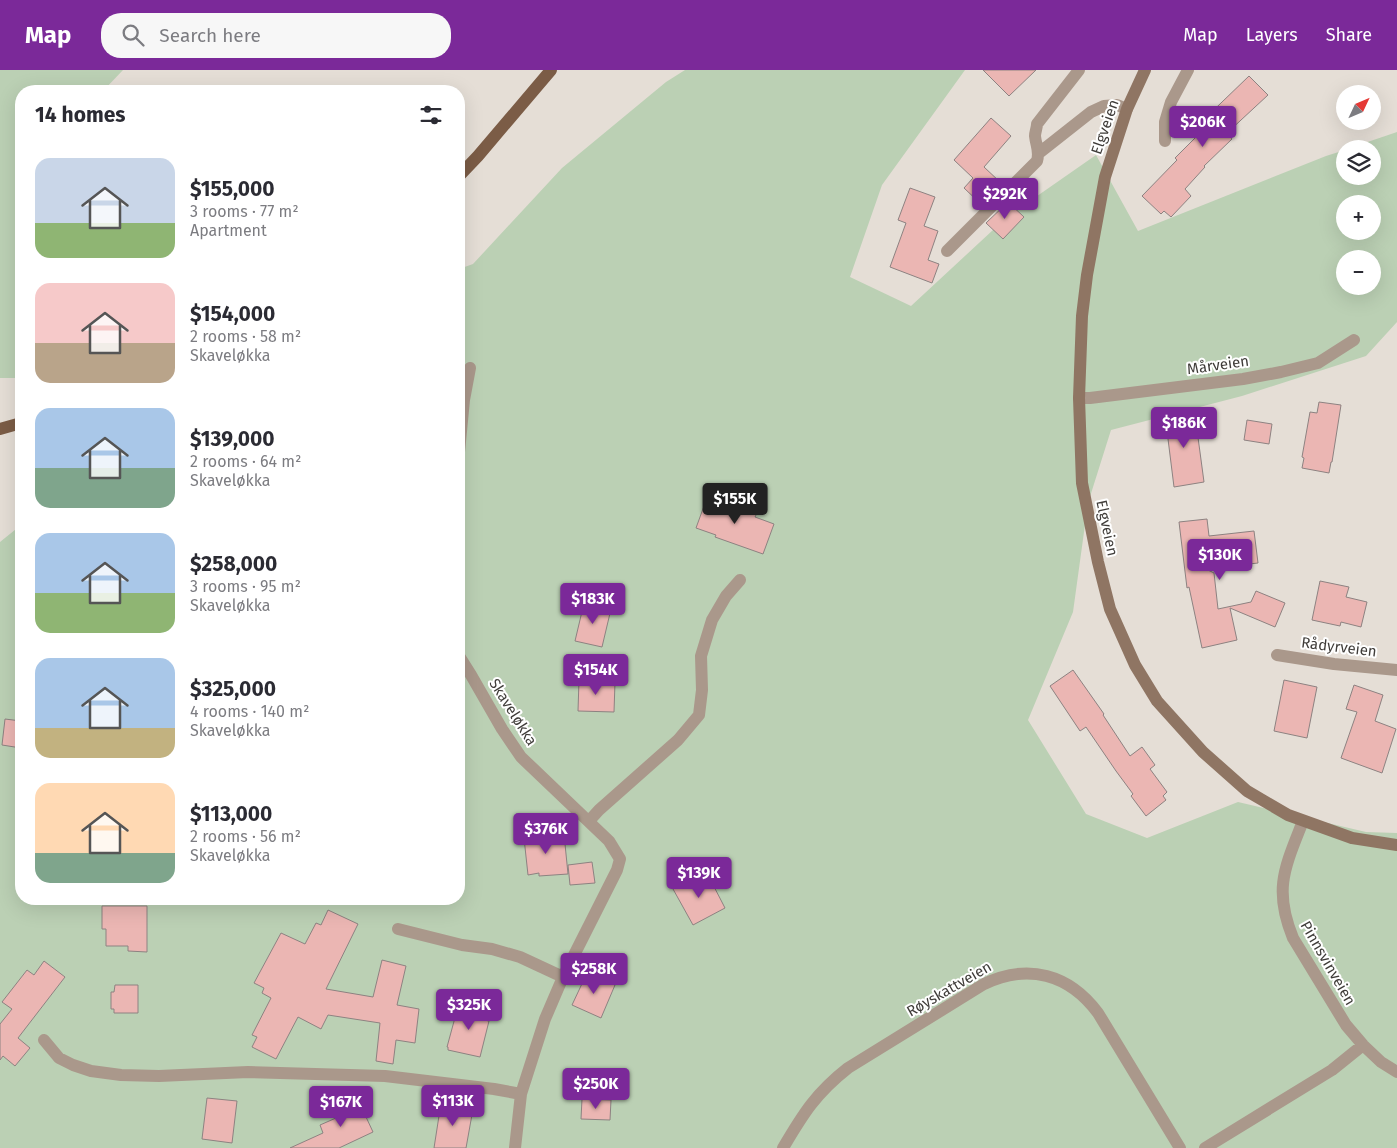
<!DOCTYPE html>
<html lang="en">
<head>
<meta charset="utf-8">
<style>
	body { margin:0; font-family:"Fira Sans",sans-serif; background:#f7f7f7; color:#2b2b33; height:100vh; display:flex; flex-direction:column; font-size:19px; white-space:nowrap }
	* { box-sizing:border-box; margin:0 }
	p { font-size:16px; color:#7c7c81 }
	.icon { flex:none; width:28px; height:28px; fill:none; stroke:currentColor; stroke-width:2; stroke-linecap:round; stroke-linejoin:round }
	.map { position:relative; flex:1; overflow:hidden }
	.details { position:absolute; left:15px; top:15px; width:450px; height:820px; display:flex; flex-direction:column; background:#fff; border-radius:20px; box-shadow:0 5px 20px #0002 }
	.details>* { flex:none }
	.needle { width:32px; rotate:46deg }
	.buttons { position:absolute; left:1336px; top:15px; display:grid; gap:10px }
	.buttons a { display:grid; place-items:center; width:45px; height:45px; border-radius:50%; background:#fff; box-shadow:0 5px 20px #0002; font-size:25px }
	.price { position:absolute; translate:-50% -42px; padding:0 11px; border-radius:5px; background:#7b2999; color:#fff; font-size:16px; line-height:32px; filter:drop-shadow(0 1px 2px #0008) }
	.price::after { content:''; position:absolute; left:50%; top:30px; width:15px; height:11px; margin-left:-8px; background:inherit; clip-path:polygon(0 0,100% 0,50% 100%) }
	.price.current { background:#222; color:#fff }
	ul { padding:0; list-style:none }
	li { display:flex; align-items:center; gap:15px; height:125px; padding:0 20px }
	li span { display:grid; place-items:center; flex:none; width:140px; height:100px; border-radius:15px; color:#555 }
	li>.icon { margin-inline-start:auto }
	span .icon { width:60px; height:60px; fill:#fffc; stroke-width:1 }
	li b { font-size:21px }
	h2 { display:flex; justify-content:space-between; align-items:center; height:60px; padding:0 20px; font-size:21px }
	header { display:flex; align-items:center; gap:30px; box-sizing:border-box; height:70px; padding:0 25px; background:#7b2999; color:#fff }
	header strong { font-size:24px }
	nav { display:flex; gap:28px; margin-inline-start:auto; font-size:18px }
	.search { width:350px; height:45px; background:#f7f7f7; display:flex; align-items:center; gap:12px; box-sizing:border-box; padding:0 18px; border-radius:20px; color:#7c7c81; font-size:19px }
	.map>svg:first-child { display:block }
</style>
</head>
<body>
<header>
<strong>Map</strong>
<div class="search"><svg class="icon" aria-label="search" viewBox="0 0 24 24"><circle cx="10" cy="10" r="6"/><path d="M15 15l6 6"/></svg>Search here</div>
<nav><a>Map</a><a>Layers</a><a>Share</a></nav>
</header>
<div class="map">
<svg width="1397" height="1078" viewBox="0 0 1397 1078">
	<rect width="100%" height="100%" fill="#e5ded6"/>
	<path fill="#bbd0b4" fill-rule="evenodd" d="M 0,0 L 123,0 L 103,21 L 21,21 L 21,307 L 19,308 L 0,308 Z
		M 685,0 L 965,0 L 882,115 L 850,207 L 911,236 L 1007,147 L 1096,85 L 1138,161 L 1326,86 L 1345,80 L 1345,106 L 1372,106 L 1372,79 L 1347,79 L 1397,62 L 1397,252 L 1366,286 L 1242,326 L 1111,360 L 1088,433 L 1073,542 L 1028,650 L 1086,744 L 1147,768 L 1238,732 L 1366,762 L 1397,763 L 1397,1078 L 0,1078 L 0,472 L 21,455 L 21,829 L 459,829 L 459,199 L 473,194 L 562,98 L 666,12 ZM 1345,134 L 1372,134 L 1372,161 L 1345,161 ZM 1345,189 L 1372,189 L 1372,216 L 1345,216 Z"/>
	<path fill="#ebb6b3" stroke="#8d8281" d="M 983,0 L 1036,0 L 1009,26 Z
		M 1249,6 L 1268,25 L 1227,63 L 1232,69 L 1204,96 L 1205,97 L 1185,119 L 1191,126 L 1171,147 L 1164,141 L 1161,144 L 1142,126 L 1177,90 L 1175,88 L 1199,64 L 1194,59 Z
		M 991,48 L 1011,66 L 984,97 L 1000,112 L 993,119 L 996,121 L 982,135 L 964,118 L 973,108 L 954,90 Z
		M 910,118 L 935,127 L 924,156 L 938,161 L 928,190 L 939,194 L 932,213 L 890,197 L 906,153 L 898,150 Z
		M 1008,132 L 1024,147 L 1003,169 L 986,153 Z
		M 1319,332 L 1341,335 L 1332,392 L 1331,392 L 1329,403 L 1302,398 L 1304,388 L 1302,387 L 1310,342 L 1317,343 Z
		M 1192,341 L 1194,360 L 1197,360 L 1204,412 L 1174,417 L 1165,345 Z
		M 1247,350 L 1272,354 L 1269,374 L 1244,370 Z
		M 708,425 L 757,443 L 755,447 L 774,454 L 763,484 L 715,467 L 716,465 L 696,458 Z
		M 1207,449 L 1209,466 L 1254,461 L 1258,493 L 1206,499 L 1214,503 L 1218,539 L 1251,532 L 1256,521 L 1285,533 L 1275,557 L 1230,538 L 1237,570 L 1202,578 L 1189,517 L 1187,518 L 1179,452 Z
		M 1320,511 L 1349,517 L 1346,527 L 1367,532 L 1361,557 L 1341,552 L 1340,556 L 1312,550 Z
		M 584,533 L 611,539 L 602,577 L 575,571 Z
		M 1073,600 L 1104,644 L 1103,645 L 1130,686 L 1142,677 L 1155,695 L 1150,699 L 1167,722 L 1163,726 L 1166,730 L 1146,746 L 1131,726 L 1133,724 L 1116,701 L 1086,657 L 1080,661 L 1050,616 Z
		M 579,610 L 615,612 L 614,642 L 578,641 Z
		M 1284,610 L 1317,617 L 1307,668 L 1274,661 Z
		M 1354,615 L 1383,625 L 1375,651 L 1396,659 L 1382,703 L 1341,688 L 1357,642 L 1346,639 Z
		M 5,649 L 21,651 L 21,678 L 2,675 Z
		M 564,764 L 568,804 L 539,806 L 539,803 L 528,805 L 524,768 Z
		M 592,792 L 595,813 L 570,815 L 568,795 Z
		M 708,805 L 725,838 L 693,855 L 673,819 L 690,810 L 692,814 Z
		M 102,836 L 147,836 L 147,882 L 128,881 L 128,876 L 106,876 L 106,859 L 102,859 Z
		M 328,840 L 358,854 L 326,919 L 373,927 L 382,890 L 406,896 L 397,935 L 419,939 L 415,973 L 396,970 L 393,994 L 376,991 L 380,953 L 328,945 L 321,959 L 298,947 L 276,989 L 252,977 L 257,967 L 252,965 L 271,928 L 262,923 L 264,918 L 254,913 L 281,863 L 305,874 L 316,853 L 321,855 Z
		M 44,891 L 65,907 L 18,968 L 30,978 L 15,996 L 3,986 L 0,990 L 0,954 L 12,939 L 2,932 L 27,900 L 34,905 Z
		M 587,903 L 615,915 L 601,948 L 572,935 Z
		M 115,915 L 138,915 L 138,943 L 114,943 L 114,939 L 111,939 L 111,922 L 114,922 Z
		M 464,932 L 487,938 L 484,950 L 489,951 L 480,987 L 448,980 L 448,977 L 447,977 L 456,944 L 461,945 Z
		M 352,1027 L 357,1036 L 360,1034 L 373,1062 L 339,1078 L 290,1078 L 323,1063 L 320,1055 L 336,1048 L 331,1037 Z
		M 207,1028 L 237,1031 L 232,1073 L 202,1069 Z
		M 582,1029 L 611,1030 L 610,1050 L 581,1049 Z
		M 441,1033 L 473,1039 L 466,1078 L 434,1078 Z"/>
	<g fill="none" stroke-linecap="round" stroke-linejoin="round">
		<path stroke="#aa988b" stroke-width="12" d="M 1165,71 L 1165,52 L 1171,32 L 1188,0
			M 1039,83 L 1091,42 L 1104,36 L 1117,35 L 1127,39
			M 947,181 L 1037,91 C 1040,81 1036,76 1035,66 C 1035,62 1037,58 1037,54 L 1079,0
			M 1079,328 L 1090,328 L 1243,309 L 1281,302 L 1318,293 L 1354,270
			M 459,382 L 464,330 L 470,298
			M 1277,585 L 1334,594 L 1397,600
			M 459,586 L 471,605 L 502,659 L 521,687 L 609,771 L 620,789 L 617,800 L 563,907 L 545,949 L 521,1024 L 515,1078
			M 589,751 L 599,740 L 678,670 L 699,645 L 702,620 L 701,586 L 712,550 L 726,526 L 740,510
			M 1303,751 C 1285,797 1273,819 1293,868 L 1346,955 L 1363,975 L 1381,992 L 1397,1002
			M 398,859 L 462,875 L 492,879 L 520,887 L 563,907
			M 44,970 L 59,988 L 73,995 L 91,1001 L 121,1005 L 159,1006 L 248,1002 L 385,1006 L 494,1019 L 521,1024
			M 783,1078 C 803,1044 816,1023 848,998 L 984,914 C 1028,893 1069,904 1098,943 L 1180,1078
			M 1205,1078 L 1332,1000 L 1363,975"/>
		<path stroke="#8f7563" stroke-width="12" d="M 1145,0 L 1127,39 L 1105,107 L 1087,205 L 1082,246 L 1079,328 L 1082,413 L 1098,492 L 1110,539 L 1135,595 L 1157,631 L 1203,682 L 1247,721 L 1288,745 L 1352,768 L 1397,775"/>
		<path stroke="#7b5c46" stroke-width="12" d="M 459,106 L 478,86 L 551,0
			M 0,359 L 21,353"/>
	</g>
	<g text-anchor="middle" stroke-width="4" stroke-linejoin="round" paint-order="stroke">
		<g font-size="15" fill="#3f3c39" stroke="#fff">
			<text transform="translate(1105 57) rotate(-71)" y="5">Elgveien</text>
			<text transform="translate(1218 295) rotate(-8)" y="5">Mårveien</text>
			<text transform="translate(1107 458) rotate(78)" y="5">Elgveien</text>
			<text transform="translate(1339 577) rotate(7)" y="5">Rådyrveien</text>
			<text transform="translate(513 642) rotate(58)" y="5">Skaveløkka</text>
			<text transform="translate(1328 893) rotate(60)" y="5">Pinnsvinveien</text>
			<text transform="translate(949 919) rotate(-30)" y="5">Røyskattveien</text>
		</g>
	</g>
</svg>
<div class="buttons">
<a><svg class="needle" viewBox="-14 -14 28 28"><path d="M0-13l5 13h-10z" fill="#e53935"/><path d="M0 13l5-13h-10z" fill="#7c7c81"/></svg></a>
<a><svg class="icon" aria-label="layers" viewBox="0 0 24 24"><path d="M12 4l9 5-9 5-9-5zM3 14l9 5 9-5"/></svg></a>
<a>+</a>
<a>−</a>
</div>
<b class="price" style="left:1203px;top:78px">$206K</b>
<b class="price" style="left:1005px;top:150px">$292K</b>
<b class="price" style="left:1184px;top:379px">$186K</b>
<b class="price current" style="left:735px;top:455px">$155K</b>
<b class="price" style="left:1220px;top:511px">$130K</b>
<b class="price" style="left:593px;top:555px">$183K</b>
<b class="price" style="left:596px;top:626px">$154K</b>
<b class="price" style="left:546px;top:785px">$376K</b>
<b class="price" style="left:699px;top:829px">$139K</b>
<b class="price" style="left:594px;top:925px">$258K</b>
<b class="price" style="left:469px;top:961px">$325K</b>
<b class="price" style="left:596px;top:1040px">$250K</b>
<b class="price" style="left:453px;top:1057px">$113K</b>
<b class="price" style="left:341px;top:1058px">$167K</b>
<section class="details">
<h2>14 homes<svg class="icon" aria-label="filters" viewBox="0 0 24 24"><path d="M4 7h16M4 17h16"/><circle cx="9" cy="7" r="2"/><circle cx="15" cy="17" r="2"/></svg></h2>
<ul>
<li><span style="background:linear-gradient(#c9d6e8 65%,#8fb573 0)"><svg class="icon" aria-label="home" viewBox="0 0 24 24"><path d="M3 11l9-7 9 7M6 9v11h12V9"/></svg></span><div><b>$155,000</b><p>3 rooms · 77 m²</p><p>Apartment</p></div></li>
<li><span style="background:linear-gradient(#f6c9c9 60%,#b9a48a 0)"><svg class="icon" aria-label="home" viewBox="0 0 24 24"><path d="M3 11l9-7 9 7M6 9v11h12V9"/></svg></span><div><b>$154,000</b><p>2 rooms · 58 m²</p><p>Skaveløkka</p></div></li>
<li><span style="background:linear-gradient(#a9c7e8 60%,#7fa58c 0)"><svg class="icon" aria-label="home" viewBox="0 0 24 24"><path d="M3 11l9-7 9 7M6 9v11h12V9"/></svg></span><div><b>$139,000</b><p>2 rooms · 64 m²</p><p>Skaveløkka</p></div></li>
<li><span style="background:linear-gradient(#a9c7e8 60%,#8fb573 0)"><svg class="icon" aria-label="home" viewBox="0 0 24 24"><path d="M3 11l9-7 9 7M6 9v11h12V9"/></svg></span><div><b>$258,000</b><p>3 rooms · 95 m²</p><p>Skaveløkka</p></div></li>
<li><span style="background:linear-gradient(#a9c7e8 70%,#c2b280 0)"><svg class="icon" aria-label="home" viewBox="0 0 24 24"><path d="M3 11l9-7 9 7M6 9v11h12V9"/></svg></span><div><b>$325,000</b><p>4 rooms · 140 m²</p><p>Skaveløkka</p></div></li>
<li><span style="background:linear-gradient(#ffd9b3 70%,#7fa58c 0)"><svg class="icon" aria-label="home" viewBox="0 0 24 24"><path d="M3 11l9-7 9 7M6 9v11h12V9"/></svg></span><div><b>$113,000</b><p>2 rooms · 56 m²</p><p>Skaveløkka</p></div></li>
</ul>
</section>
</div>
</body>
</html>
